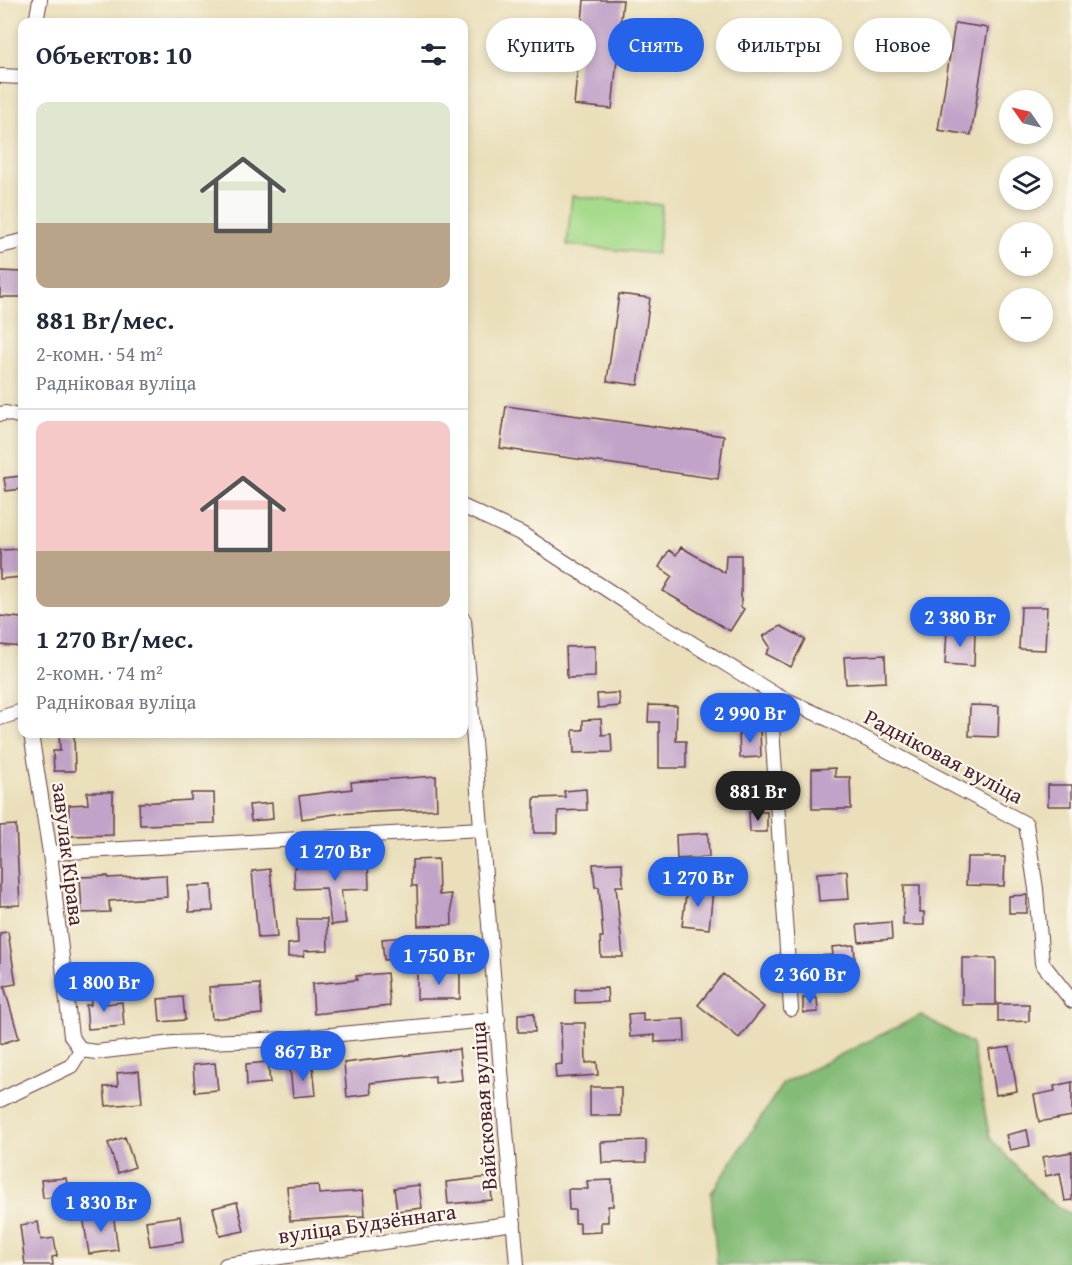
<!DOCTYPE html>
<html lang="ru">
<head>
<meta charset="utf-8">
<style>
	body { margin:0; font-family:"Gentium Book Plus",serif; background:#f2f2f3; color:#1f2937; height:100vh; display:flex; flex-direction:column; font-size:22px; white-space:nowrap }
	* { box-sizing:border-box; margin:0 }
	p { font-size:20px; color:#747a83 }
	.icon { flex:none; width:33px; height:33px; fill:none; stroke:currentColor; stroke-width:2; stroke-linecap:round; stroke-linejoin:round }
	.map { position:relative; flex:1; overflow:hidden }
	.sheet { position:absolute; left:18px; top:18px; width:450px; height:720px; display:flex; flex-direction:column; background:#fff; border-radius:12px; box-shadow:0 3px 9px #0003 }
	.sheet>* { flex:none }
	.guide { position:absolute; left:486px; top:18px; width:495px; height:54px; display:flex; gap:12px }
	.needle { width:39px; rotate:304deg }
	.controls { position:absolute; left:999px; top:90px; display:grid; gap:12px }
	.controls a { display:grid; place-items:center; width:54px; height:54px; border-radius:50%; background:#fff; box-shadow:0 3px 9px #0003; font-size:30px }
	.price { position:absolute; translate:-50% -51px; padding:0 14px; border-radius:21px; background:#2563eb; color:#fff; font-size:20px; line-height:39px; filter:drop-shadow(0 2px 3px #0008) }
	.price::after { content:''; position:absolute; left:50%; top:36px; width:18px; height:14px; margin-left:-9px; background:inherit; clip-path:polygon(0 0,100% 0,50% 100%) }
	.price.current { background:#222; color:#fff }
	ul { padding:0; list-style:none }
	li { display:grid; align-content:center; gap:12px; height:318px; padding:0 18px }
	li+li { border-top:2px solid #e0e1e3 }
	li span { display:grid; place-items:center; height:186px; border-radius:12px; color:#555 }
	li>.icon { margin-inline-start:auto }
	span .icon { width:108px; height:108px; fill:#fffc; stroke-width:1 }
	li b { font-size:26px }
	h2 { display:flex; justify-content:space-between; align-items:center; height:72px; padding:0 18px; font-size:26px }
	.tag { padding:0 21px; border-radius:27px; background:#fff; box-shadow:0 3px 9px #0003; font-size:21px; line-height:54px }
	.tag.current { background:#2563eb; color:#fff }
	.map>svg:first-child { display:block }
</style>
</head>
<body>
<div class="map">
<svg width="1072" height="1265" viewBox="0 0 1072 1265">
	<rect width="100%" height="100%" fill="#fbf7ec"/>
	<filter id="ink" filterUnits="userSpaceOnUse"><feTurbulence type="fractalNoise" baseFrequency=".0167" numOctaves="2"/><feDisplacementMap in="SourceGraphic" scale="12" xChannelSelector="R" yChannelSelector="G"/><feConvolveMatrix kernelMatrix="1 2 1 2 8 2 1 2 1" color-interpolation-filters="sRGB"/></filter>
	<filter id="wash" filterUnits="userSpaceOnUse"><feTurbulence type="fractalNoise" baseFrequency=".008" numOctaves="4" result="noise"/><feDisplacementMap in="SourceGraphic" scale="24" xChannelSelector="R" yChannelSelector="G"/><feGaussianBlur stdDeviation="1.35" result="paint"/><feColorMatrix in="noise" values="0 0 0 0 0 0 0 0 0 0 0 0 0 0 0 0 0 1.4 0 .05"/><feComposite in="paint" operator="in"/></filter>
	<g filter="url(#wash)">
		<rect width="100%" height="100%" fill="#eadfba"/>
		<path fill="#a6db8b" stroke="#787d5b" stroke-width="1.5" d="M 572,196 L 662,205 L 657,254 L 567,245 Z"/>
		<path fill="#84bb77" stroke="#676d51" stroke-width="1.5" d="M 921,1015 L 972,1044 L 990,1138 L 1046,1199 L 1072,1215 L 1072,1265 L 717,1265 L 711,1193 L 783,1083 Z"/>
		<g id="blocks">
			<path fill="#c1a2c8" d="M 584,0 L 623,0 L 612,109 L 574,105 Z
				M 955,23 L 988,28 L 971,135 L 938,130 Z
				M 0,271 L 22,272 L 22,297 L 0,297 Z
				M 619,294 L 650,298 L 638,385 L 607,381 Z
				M 506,406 L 724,436 L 718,479 L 500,448 Z
				M 21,476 L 22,489 L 6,491 L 4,478 Z
				M 681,547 L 725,573 L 726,555 L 741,555 L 741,607 L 744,609 L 730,631 L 663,591 L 672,576 L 659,567 L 669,550 L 676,555 Z
				M 21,549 L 22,577 L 0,579 L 0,550 Z
				M 1021,607 L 1047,607 L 1045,650 L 1019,649 Z
				M 0,616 L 22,618 L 22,647 L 0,645 Z
				M 781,626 L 805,639 L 791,667 L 766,654 L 770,647 L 763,636 Z
				M 947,630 L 975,632 L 974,666 L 945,664 Z
				M 595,646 L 595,677 L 567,678 L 566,647 Z
				M 885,655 L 886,682 L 846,684 L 844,657 Z
				M 619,693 L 620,706 L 598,708 L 597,694 Z
				M 649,705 L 677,706 L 676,741 L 686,741 L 686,768 L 659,768 L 659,722 L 648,722 Z
				M 970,705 L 999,706 L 998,737 L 969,736 Z
				M 601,719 L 602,735 L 611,734 L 612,752 L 574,753 L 573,730 L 583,730 L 583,720 Z
				M 760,730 L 761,757 L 740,758 L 739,731 Z
				M 59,734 L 74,734 L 75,771 L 54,771 L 53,751 L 60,751 Z
				M 835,768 L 835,777 L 850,777 L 851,809 L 812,809 L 812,769 Z
				M 436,776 L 437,809 L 335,814 L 302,819 L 299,796 L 352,789 L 351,782 Z
				M 1048,785 L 1072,785 L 1072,806 L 1048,806 Z
				M 586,789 L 587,810 L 558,811 L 558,833 L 534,833 L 534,798 L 565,797 L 564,791 Z
				M 87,792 L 113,792 L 113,835 L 69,836 L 69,805 L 88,804 Z
				M 191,793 L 214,793 L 215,823 L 140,825 L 139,803 L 191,800 Z
				M 272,803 L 273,819 L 251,821 L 249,805 Z
				M 749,812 L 767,812 L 767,832 L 750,832 Z
				M 16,825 L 20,905 L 0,906 L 0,826 Z
				M 708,833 L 709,857 L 677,859 L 676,835 Z
				M 368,856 L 369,889 L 341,890 L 346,923 L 331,925 L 326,888 L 295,889 L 294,867 L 338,865 L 338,857 Z
				M 967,857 L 1005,857 L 1004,886 L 966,885 Z
				M 438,859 L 439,895 L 451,894 L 452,925 L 418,926 L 417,886 L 412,886 L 412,860 Z
				M 622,863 L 623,886 L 616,886 L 623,957 L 601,957 L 600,937 L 603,937 L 599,887 L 595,887 L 593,864 Z
				M 270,869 L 277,937 L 258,938 L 252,871 Z
				M 847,871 L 849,899 L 819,901 L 817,873 Z
				M 166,875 L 167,897 L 109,901 L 110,912 L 82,913 L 80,877 L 108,876 L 108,878 Z
				M 212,885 L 213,911 L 189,912 L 188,886 Z
				M 904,885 L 920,885 L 920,912 L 924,912 L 924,925 L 903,925 Z
				M 687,887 L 713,890 L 709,929 L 682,926 Z
				M 1027,895 L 1027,913 L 1009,913 L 1009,896 Z
				M 297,919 L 327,919 L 328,950 L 304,951 L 304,956 L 288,957 L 288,944 L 298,943 Z
				M 891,922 L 892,939 L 859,942 L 857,925 Z
				M 8,932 L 16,984 L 4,986 L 19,1038 L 0,1044 L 0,933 Z
				M 405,937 L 406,958 L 384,960 L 382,939 Z
				M 854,945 L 856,972 L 852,973 L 853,984 L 820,987 L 817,956 L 833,955 L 832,947 Z
				M 962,958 L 996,958 L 996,1005 L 962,1005 Z
				M 417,972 L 460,972 L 460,999 L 417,999 Z
				M 387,973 L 390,1006 L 314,1014 L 312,984 L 357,980 L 356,976 Z
				M 723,974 L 764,1007 L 739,1038 L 698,1005 Z
				M 260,984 L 262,1014 L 212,1019 L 209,987 Z
				M 607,988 L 608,1002 L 575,1003 L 575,989 Z
				M 105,993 L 106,1004 L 122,1002 L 124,1026 L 88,1029 L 86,1005 L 91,1005 L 90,994 Z
				M 183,997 L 185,1020 L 160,1022 L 158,999 Z
				M 803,998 L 817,998 L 818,1012 L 803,1013 Z
				M 998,1004 L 1029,1004 L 1029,1021 L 998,1022 Z
				M 534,1013 L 535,1032 L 518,1032 L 518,1014 Z
				M 643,1013 L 643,1021 L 684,1019 L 685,1041 L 655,1042 L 655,1035 L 630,1037 L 628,1014 Z
				M 561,1023 L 585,1023 L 586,1063 L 597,1062 L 598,1075 L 556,1078 L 555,1065 L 562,1064 Z
				M 1010,1047 L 1017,1091 L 996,1095 L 989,1050 Z
				M 459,1049 L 462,1080 L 435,1083 L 435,1076 L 370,1083 L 371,1094 L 347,1097 L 344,1063 Z
				M 268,1062 L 270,1083 L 247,1085 L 246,1064 Z
				M 215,1063 L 218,1090 L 195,1092 L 193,1065 Z
				M 313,1067 L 316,1095 L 293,1097 L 290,1069 Z
				M 139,1071 L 142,1103 L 106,1106 L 104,1087 L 118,1086 L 117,1073 Z
				M 1072,1082 L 1072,1116 L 1039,1122 L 1034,1095 L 1055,1091 L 1054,1086 Z
				M 590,1087 L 621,1087 L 621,1116 L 590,1116 Z
				M 1027,1130 L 1030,1146 L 1010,1150 L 1006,1135 Z
				M 125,1137 L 135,1167 L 118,1173 L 108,1143 Z
				M 646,1140 L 646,1162 L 602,1163 L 601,1142 Z
				M 1072,1152 L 1072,1200 L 1065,1201 L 1060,1173 L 1046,1176 L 1042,1157 Z
				M 490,1177 L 492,1200 L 448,1204 L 446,1182 Z
				M 66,1178 L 68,1196 L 43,1198 L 41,1180 Z
				M 612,1180 L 613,1206 L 608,1206 L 608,1222 L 601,1222 L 601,1232 L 580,1233 L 580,1223 L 575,1223 L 575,1210 L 569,1210 L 568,1189 L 588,1189 L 587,1181 Z
				M 318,1185 L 319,1194 L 363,1191 L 365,1216 L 290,1221 L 287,1187 Z
				M 419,1185 L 422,1208 L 397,1211 L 394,1188 Z
				M 237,1202 L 244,1231 L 220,1236 L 213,1208 Z
				M 113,1212 L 118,1250 L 89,1254 L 83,1216 Z
				M 180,1216 L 183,1241 L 150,1246 L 146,1221 Z
				M 38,1222 L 41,1240 L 54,1238 L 57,1256 L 52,1257 L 53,1265 L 25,1265 L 20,1225 Z"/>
		</g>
	</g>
	<g filter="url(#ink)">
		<use href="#blocks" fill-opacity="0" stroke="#623c40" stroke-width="1.5"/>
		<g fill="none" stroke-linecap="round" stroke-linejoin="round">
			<g stroke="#623c40" stroke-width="16">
				<path id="minor" d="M 36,22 L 40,0
					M 0,76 L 22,77
					M 0,246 L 22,241
					M 0,414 L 6,413 L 22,417
					M 464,507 L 522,534 L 635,608 L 776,695 L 830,720 L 1026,824 L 1036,889 L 1042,963 L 1072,1001
					M 464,620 L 517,1265
					M 776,695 L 772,728 L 791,1009
					M 0,718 L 22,711
					M 31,734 L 50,853 L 71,1036 L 81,1050
					M 50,853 L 481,829
					M 81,1050 L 96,1052 L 173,1043 L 289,1039 L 498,1019
					M 0,1100 L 71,1066 L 81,1050
					M 226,1265 L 514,1223"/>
			</g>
			<use href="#minor" stroke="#fff" stroke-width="14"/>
		</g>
	</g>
	<g text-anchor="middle" stroke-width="4.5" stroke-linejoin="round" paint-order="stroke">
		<g font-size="22" fill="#4a1f2b" stroke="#fbf7ec">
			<text transform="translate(944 756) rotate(28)" y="8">Радніковая вуліца</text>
			<text transform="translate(69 854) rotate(83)" y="8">завулак Кірава</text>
			<text transform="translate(483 1106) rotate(-94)" y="8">Вайсковая вуліца</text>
			<text transform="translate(367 1223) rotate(-8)" y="8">вуліца Будзённага</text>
		</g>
	</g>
</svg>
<div class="controls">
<a><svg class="needle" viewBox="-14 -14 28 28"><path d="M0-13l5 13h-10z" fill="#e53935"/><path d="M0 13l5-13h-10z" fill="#747a83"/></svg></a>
<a><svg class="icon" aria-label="layers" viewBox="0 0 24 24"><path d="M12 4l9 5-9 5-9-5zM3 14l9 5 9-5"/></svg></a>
<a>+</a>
<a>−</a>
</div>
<b class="price" style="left:960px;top:648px">2 380 Br</b>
<b class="price" style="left:750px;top:744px">2 990 Br</b>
<b class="price current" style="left:758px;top:822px">881 Br</b>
<b class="price" style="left:335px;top:882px">1 270 Br</b>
<b class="price" style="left:698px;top:908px">1 270 Br</b>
<b class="price" style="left:439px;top:986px">1 750 Br</b>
<b class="price" style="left:810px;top:1005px">2 360 Br</b>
<b class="price" style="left:104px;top:1013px">1 800 Br</b>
<b class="price" style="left:303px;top:1082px">867 Br</b>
<b class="price" style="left:101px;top:1233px">1 830 Br</b>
<div class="guide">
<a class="tag">Купить</a>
<a class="tag current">Снять</a>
<a class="tag">Фильтры</a>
<a class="tag">Новое</a>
</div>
<section class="sheet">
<h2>Объектов: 10<svg class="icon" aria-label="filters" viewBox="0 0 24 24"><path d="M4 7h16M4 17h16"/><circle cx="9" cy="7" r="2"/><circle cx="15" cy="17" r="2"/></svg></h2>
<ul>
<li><span style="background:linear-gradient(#dfe7d0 65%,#b9a48a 0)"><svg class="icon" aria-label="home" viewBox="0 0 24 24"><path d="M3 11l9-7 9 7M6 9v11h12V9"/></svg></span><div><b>881 Br/мес.</b><p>2-комн. · 54 m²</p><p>Радніковая вуліца</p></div></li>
<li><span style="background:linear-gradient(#f6c9c9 70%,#b9a48a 0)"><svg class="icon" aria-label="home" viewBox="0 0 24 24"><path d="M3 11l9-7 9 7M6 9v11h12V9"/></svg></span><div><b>1 270 Br/мес.</b><p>2-комн. · 74 m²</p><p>Радніковая вуліца</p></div></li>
</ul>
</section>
</div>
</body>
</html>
